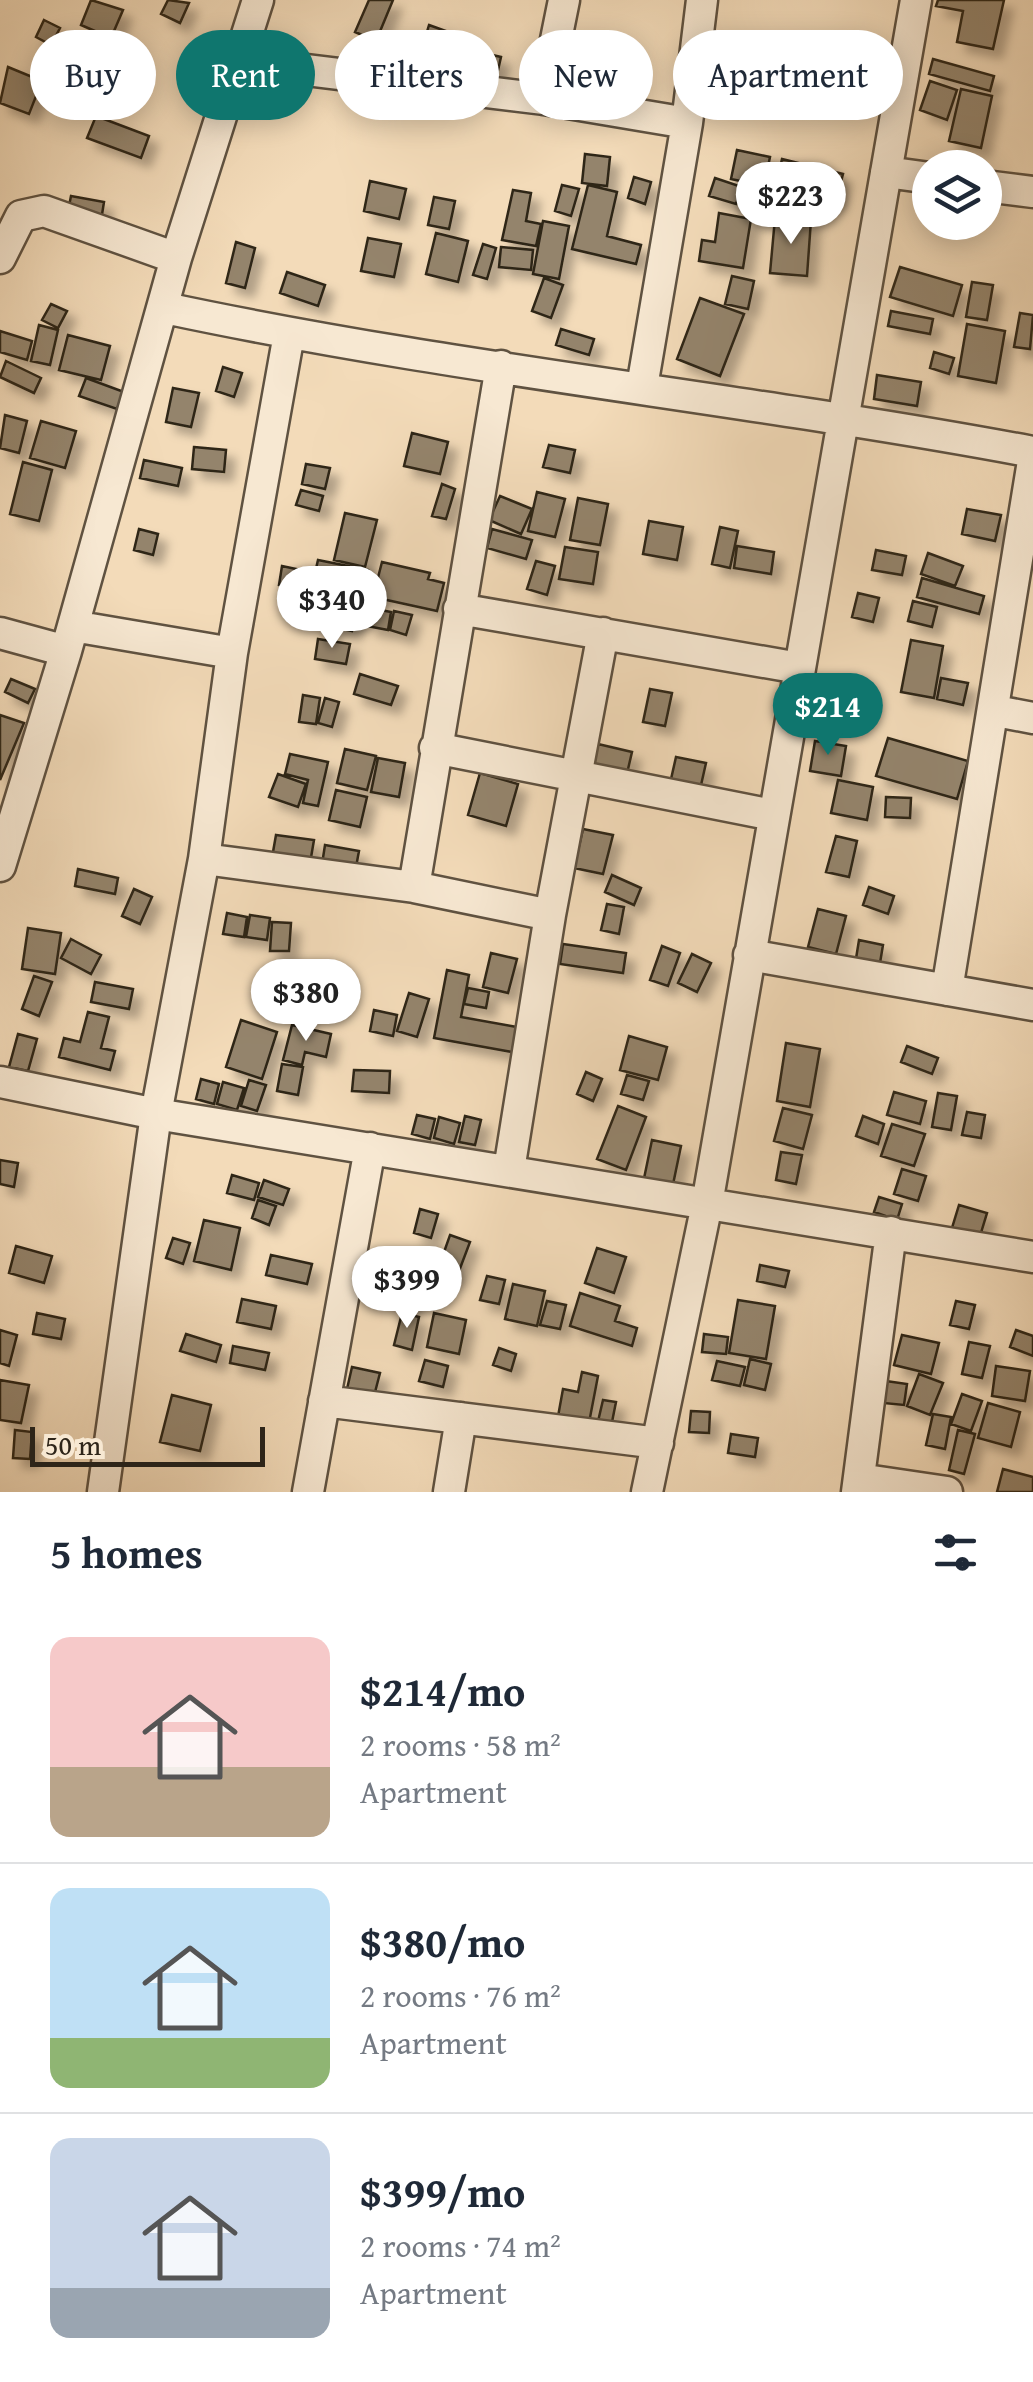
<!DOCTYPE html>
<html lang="en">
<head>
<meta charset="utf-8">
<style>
	body { margin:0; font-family:"Gentium Book Plus",serif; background:#f6f6f7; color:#1f2937; height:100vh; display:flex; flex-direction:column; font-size:38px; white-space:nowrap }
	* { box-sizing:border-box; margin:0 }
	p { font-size:32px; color:#747a83 }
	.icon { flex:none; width:55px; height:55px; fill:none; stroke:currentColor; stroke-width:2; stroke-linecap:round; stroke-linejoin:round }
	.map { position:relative; height:1492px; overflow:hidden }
	.panel { display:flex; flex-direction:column; background:#fff; flex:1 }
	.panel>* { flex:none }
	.banner { position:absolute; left:30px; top:30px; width:975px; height:90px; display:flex; gap:20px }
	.fabs { position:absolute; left:912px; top:150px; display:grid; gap:20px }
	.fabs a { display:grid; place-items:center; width:90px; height:90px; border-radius:50%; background:#fff; box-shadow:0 5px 25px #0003; font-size:50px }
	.scale { position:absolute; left:30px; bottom:25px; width:235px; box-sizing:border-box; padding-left:10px; border:5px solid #2e2519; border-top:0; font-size:28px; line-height:35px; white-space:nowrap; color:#2e2519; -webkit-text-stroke:8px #f7e8d2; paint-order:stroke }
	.price { position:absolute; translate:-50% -85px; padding:0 22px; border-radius:35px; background:#fff; color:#222; font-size:32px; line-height:65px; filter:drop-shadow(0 2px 5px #0008) }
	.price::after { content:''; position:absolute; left:50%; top:60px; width:30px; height:22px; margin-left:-15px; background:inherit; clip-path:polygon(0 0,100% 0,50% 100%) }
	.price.current { background:#0f766e; color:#fff }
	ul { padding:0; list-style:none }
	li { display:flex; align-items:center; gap:30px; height:250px; padding:0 50px }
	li+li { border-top:2px solid #e0e1e3 }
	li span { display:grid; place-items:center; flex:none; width:280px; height:200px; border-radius:20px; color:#555 }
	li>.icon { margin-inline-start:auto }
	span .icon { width:120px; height:120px; fill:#fffc; stroke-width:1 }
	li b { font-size:42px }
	h2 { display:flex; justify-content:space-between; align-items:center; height:120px; padding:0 50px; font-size:42px }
	.pill { padding:0 35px; border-radius:45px; background:#fff; box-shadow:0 5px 25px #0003; font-size:35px; line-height:90px }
	.pill.current { background:#0f766e; color:#fff }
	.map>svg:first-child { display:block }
</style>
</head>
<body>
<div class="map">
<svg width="1033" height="1492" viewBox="0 0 1033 1492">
	<defs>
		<filter id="shadow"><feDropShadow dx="9" dy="9" stdDeviation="5" flood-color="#0004"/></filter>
	</defs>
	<rect width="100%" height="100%" fill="#f3dbb9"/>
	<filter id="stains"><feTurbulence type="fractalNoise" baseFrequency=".002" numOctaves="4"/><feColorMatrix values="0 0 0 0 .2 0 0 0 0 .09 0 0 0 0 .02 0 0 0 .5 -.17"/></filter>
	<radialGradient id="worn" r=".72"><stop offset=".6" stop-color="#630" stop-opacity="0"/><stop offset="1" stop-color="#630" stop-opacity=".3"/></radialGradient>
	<path fill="#94846c" stroke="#2e2519" stroke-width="2.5" filter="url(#shadow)" d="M 91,0 L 123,10 L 111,38 L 81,25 Z
		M 168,0 L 189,3 L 180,23 L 161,14 Z
		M 369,0 L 393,0 L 376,41 L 355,32 Z
		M 938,0 L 1004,0 L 993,49 L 957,42 L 963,11 L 936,6 Z
		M 44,20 L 60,28 L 51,45 L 36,37 Z
		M 429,25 L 457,35 L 452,51 L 424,42 Z
		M 432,48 L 455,54 L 446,87 L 423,81 Z
		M 800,50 L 827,57 L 816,102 L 789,97 Z
		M 484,53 L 501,57 L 492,97 L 475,94 Z
		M 717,55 L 748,61 L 743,86 L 712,80 Z
		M 933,59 L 994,76 L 990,91 L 929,74 Z
		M 8,67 L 42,81 L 29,114 L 0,103 Z
		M 830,68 L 857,75 L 851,97 L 825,91 Z
		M 930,81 L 957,90 L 947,120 L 920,110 Z
		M 961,89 L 992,96 L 981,148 L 949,141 Z
		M 96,116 L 149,136 L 141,158 L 87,138 Z
		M 737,150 L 770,157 L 764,186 L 731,179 Z
		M 585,154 L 610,157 L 607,186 L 582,183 Z
		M 782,159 L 843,174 L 836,201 L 776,186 Z
		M 634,177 L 651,182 L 645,204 L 628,198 Z
		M 715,178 L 742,187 L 736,204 L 709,196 Z
		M 370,181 L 406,189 L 399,219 L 364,211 Z
		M 562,185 L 579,189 L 571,216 L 555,211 Z
		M 588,185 L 617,192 L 607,236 L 641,245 L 636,264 L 572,249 Z
		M 513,190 L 531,193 L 526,221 L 541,224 L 536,246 L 502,240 Z
		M 71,196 L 104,202 L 100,227 L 66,221 Z
		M 434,197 L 455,201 L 449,229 L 428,225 Z
		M 719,213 L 751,219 L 743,268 L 699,261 L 702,240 L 715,242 Z
		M 775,218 L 811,220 L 807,276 L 770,273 Z
		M 543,221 L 569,226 L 559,279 L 533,274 Z
		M 436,233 L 468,241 L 458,282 L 426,274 Z
		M 368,238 L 401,244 L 394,277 L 361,271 Z
		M 236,242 L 255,248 L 245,288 L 226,283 Z
		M 483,244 L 496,248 L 487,279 L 473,275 Z
		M 501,247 L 533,250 L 531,270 L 499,267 Z
		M 900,267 L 962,285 L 953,316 L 890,297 Z
		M 287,272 L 325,285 L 318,306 L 280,293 Z
		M 732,276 L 754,281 L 748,309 L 725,304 Z
		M 544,278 L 563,285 L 551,318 L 532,311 Z
		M 972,282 L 993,285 L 987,320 L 966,317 Z
		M 700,298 L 744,314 L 720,376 L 677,359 Z
		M 51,304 L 67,311 L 58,328 L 42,320 Z
		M 891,311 L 933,319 L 930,334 L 888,326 Z
		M 1020,313 L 1033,315 L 1030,349 L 1014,347 Z
		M 967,324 L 1005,331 L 996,383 L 958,376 Z
		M 39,325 L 58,330 L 50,365 L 31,361 Z
		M 561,329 L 594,339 L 589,355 L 556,345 Z
		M 0,331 L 32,341 L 27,360 L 0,352 Z
		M 68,335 L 110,346 L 101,380 L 59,370 Z
		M 934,352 L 954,358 L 949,374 L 930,368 Z
		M 6,361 L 41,378 L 34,393 L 0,377 Z
		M 223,367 L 242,373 L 234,397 L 216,391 Z
		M 877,375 L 921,382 L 917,406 L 874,399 Z
		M 86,378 L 124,392 L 117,409 L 79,396 Z
		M 173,388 L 199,393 L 191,427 L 166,422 Z
		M 5,415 L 27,421 L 19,453 L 0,448 Z
		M 41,421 L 76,431 L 65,468 L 30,458 Z
		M 412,433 L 448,442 L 440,474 L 404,466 Z
		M 549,445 L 575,450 L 570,473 L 543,467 Z
		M 194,447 L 226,450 L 224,472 L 192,469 Z
		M 144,460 L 182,468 L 178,486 L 140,478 Z
		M 23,462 L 52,470 L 39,521 L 10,514 Z
		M 306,464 L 330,468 L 325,489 L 302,484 Z
		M 442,484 L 455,489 L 446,519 L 432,516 Z
		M 301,490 L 323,496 L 319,511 L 296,505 Z
		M 537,492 L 565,499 L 555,537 L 528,531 Z
		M 500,496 L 532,509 L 521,534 L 489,520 Z
		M 578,498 L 608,504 L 600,545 L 570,540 Z
		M 967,509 L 1001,515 L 995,541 L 962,534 Z
		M 345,513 L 377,520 L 365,567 L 334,560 Z
		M 649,521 L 683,527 L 677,560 L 643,554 Z
		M 720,527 L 738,531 L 730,568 L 712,564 Z
		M 139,529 L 158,534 L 153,555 L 134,550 Z
		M 492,529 L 532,540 L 526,559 L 487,548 Z
		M 737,546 L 774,552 L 771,574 L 734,568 Z
		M 565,547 L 598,552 L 593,584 L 559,579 Z
		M 876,550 L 906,556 L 902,575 L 872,570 Z
		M 928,553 L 963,566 L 955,586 L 921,574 Z
		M 318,560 L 368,570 L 361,602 L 279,585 L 282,566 L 315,573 Z
		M 536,561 L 555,566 L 547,595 L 527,589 Z
		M 382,562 L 430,573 L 428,579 L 444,583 L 437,611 L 373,597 Z
		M 922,578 L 984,596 L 979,614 L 917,597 Z
		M 858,593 L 879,598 L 873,622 L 852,617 Z
		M 913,601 L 937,607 L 932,627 L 908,621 Z
		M 339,603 L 358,607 L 352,631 L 333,627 Z
		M 370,608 L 391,612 L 388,630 L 367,626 Z
		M 394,611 L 412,615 L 406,635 L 390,630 Z
		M 318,639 L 350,644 L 346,664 L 315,659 Z
		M 911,640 L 943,646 L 934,698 L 901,692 Z
		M 360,674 L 398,686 L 391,705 L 354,694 Z
		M 941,678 L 968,683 L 963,705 L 937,699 Z
		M 11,679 L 35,689 L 28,703 L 5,692 Z
		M 650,689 L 672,693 L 665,726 L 643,722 Z
		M 303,695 L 320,698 L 316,724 L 299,722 Z
		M 325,698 L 339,702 L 332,727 L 318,723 Z
		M 0,715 L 24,723 L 0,780 Z
		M 888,738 L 968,761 L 957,799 L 876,776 Z
		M 815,741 L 846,746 L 841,776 L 810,771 Z
		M 598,744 L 632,752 L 625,782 L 591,775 Z
		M 345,749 L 376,756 L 367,790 L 337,783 Z
		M 290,754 L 328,762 L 318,806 L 303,803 L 308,780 L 285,774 Z
		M 676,757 L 706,763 L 699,794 L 669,788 Z
		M 378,758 L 405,763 L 399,797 L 371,792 Z
		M 480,773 L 518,784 L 506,826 L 468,815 Z
		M 278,774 L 306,784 L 298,807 L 269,797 Z
		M 838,780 L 873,787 L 867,820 L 831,813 Z
		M 336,790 L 367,797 L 360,827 L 329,820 Z
		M 886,797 L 911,798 L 910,818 L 885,817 Z
		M 583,829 L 613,835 L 603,874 L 574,868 Z
		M 276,835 L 314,840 L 308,875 L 270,869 Z
		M 836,836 L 857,841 L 849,877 L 826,872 Z
		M 325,845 L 359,851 L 353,883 L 320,877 Z
		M 78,869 L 118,878 L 115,894 L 75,886 Z
		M 612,875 L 641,888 L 634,905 L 605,892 Z
		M 869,887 L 894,896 L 888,914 L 863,905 Z
		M 134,889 L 152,897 L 140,924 L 122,916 Z
		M 607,904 L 624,907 L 619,934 L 601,930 Z
		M 818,909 L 846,916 L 836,954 L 808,947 Z
		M 227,913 L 247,917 L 244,937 L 223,934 Z
		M 250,915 L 270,918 L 267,940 L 246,937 Z
		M 272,922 L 291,923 L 289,951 L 270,951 Z
		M 28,928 L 61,933 L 55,974 L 22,969 Z
		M 71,939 L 101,955 L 91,974 L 61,958 Z
		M 859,940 L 883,945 L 877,981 L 853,977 Z
		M 563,944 L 626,953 L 623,973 L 560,964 Z
		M 662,946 L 680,953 L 668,986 L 650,980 Z
		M 491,953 L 517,959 L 508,993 L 483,987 Z
		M 692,954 L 711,963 L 697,992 L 678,983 Z
		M 447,970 L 469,975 L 461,1017 L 517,1027 L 512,1052 L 434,1038 Z
		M 34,976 L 52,982 L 39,1016 L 22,1009 Z
		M 95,982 L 133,989 L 129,1009 L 91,1002 Z
		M 468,988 L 489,992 L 486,1008 L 464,1004 Z
		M 409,993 L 429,999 L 417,1037 L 397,1031 Z
		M 374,1010 L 397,1015 L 393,1036 L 370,1031 Z
		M 88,1012 L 109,1017 L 101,1048 L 115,1051 L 110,1070 L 59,1057 L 64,1038 L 80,1042 Z
		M 241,1020 L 277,1032 L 262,1079 L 226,1067 Z
		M 292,1025 L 331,1034 L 326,1057 L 305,1052 L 302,1065 L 283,1060 Z
		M 18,1034 L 37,1039 L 28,1071 L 9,1067 Z
		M 629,1036 L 667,1047 L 658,1080 L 620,1070 Z
		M 786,1043 L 820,1049 L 810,1107 L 777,1101 Z
		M 907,1046 L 938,1058 L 932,1074 L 901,1062 Z
		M 282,1064 L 303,1067 L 298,1095 L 277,1091 Z
		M 354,1070 L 390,1071 L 389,1093 L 352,1091 Z
		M 586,1072 L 602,1079 L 593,1101 L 577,1094 Z
		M 627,1075 L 649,1081 L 643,1100 L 621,1094 Z
		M 201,1079 L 219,1084 L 214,1104 L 196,1099 Z
		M 249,1080 L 266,1085 L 257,1111 L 241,1106 Z
		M 223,1082 L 244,1088 L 237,1110 L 217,1104 Z
		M 894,1092 L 926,1101 L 920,1124 L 887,1115 Z
		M 938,1093 L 957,1096 L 951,1130 L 932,1127 Z
		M 618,1106 L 646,1117 L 626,1170 L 597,1159 Z
		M 783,1108 L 812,1115 L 803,1149 L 774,1141 Z
		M 967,1112 L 985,1115 L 981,1138 L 962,1135 Z
		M 417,1115 L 435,1119 L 430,1139 L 412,1134 Z
		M 465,1116 L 481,1120 L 475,1145 L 459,1142 Z
		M 863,1116 L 884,1124 L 878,1144 L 856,1136 Z
		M 439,1117 L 460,1123 L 454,1144 L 434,1138 Z
		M 892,1124 L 925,1134 L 914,1166 L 881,1156 Z
		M 652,1140 L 681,1146 L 671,1194 L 642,1188 Z
		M 781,1152 L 802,1155 L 796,1184 L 776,1180 Z
		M 0,1160 L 18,1163 L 14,1187 L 0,1184 Z
		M 902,1169 L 926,1176 L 918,1201 L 894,1194 Z
		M 232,1175 L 259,1183 L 254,1200 L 227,1193 Z
		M 264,1180 L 289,1189 L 283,1205 L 258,1197 Z
		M 879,1197 L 902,1204 L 897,1220 L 874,1212 Z
		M 258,1200 L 276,1206 L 269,1225 L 252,1218 Z
		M 959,1205 L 987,1213 L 980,1236 L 952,1228 Z
		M 420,1209 L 438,1214 L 431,1238 L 414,1233 Z
		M 204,1220 L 240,1228 L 231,1270 L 194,1261 Z
		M 450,1235 L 470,1242 L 456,1279 L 437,1272 Z
		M 173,1238 L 190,1243 L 183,1264 L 166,1258 Z
		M 16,1246 L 52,1256 L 44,1283 L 9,1273 Z
		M 597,1248 L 626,1257 L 614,1293 L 585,1283 Z
		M 271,1255 L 312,1264 L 307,1284 L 266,1275 Z
		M 760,1265 L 789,1271 L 785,1287 L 757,1281 Z
		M 393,1274 L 419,1286 L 411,1305 L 384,1293 Z
		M 487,1276 L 505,1280 L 499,1304 L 480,1300 Z
		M 513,1284 L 545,1291 L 537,1326 L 505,1319 Z
		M 580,1293 L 620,1306 L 615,1321 L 637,1328 L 632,1346 L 570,1326 Z
		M 242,1299 L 276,1306 L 271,1329 L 237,1322 Z
		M 738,1300 L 775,1306 L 766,1359 L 729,1353 Z
		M 547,1301 L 566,1305 L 560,1329 L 540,1325 Z
		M 956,1301 L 975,1305 L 969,1329 L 950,1325 Z
		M 37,1313 L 65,1319 L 61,1339 L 33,1334 Z
		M 402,1313 L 419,1317 L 412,1350 L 394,1345 Z
		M 434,1313 L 466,1320 L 459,1354 L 427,1347 Z
		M 0,1330 L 17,1335 L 9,1366 L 0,1363 Z
		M 1016,1330 L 1033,1336 L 1033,1356 L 1010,1347 Z
		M 186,1334 L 221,1345 L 216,1362 L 180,1351 Z
		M 704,1334 L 728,1337 L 726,1354 L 702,1352 Z
		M 902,1335 L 939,1343 L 931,1374 L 894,1365 Z
		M 969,1342 L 990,1346 L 982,1378 L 962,1374 Z
		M 233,1346 L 269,1353 L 265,1370 L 230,1363 Z
		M 499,1348 L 516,1354 L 511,1371 L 493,1365 Z
		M 750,1359 L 771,1364 L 765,1390 L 744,1385 Z
		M 425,1360 L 448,1366 L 443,1387 L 419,1381 Z
		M 717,1361 L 745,1367 L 740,1386 L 712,1380 Z
		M 996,1366 L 1030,1371 L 1025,1401 L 992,1396 Z
		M 352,1367 L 380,1373 L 374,1396 L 347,1389 Z
		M 582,1372 L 598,1376 L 588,1428 L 557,1422 L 563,1389 L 578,1392 Z
		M 919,1374 L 943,1383 L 930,1415 L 907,1406 Z
		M 0,1380 L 29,1385 L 21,1423 L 0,1420 Z
		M 886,1381 L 907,1384 L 904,1405 L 883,1403 Z
		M 962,1394 L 982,1401 L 971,1431 L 951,1424 Z
		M 172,1395 L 211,1405 L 200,1451 L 160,1442 Z
		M 603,1400 L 616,1402 L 610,1432 L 596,1430 Z
		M 988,1403 L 1020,1412 L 1011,1447 L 978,1438 Z
		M 691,1411 L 710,1412 L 709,1433 L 689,1432 Z
		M 933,1414 L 951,1417 L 945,1449 L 926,1445 Z
		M 15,1430 L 32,1432 L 30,1459 L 13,1458 Z
		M 958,1430 L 975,1434 L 964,1474 L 949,1470 Z
		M 731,1434 L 758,1438 L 755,1457 L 728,1453 Z
		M 1003,1469 L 1033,1477 L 1033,1492 L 997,1492 Z"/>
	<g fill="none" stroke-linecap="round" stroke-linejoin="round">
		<g stroke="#5f5241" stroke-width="35">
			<path id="minor" d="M 240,62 L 544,99 L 687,123
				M 544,99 L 564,0
				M 886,172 L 930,178
				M 985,186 L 1033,192
				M 0,258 L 21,216 L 44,211 L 176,258
				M 165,308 C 451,369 745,398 1033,452
				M 642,387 L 687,123 L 702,0
				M 459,609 L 799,668
				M 73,626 L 232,653
				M 0,633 L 66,651
				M 996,711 L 1033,718
				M 435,748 L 773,815
				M 204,859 L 414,887 L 550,915
				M 0,866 L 66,651 L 176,258 L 258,0
				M 414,887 L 501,366
				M 749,955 L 1033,1005
				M 947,990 L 1033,461
				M 0,1082 L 156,1114 L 1033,1257
				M 509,1170 L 550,915 L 603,633
				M 324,1401 L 658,1443
				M 859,1479 L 947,1492
				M 103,1492 L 156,1114 L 204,859 L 232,653 L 289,334
				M 308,1492 L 370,1148
				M 449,1492 L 461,1418
				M 647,1492 L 707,1204 L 916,0
				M 857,1492 L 891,1232"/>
		</g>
		<use href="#minor" stroke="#f7e8d2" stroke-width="30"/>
	</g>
	<rect width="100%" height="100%" filter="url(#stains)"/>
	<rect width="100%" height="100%" fill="url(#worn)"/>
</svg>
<div class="fabs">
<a><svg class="icon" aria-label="layers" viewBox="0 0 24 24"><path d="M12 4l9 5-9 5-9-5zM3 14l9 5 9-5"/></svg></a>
</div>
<div class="scale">50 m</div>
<b class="price" style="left:791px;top:247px">$223</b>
<b class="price" style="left:332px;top:651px">$340</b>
<b class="price current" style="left:828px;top:758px">$214</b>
<b class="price" style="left:306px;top:1044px">$380</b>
<b class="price" style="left:407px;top:1331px">$399</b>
<div class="banner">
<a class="pill">Buy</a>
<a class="pill current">Rent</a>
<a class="pill">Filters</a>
<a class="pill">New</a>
<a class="pill">Apartment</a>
</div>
</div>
<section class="panel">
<h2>5 homes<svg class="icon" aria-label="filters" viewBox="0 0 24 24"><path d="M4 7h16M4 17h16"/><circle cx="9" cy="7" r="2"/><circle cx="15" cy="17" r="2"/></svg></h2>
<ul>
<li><span style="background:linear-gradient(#f6c9c9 65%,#b9a48a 0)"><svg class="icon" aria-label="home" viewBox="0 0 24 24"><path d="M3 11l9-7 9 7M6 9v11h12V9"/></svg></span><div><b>$214/mo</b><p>2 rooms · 58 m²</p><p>Apartment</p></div></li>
<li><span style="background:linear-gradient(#bfe0f5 75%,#8fb573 0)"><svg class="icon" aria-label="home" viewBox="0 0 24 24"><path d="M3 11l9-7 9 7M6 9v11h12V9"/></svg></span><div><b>$380/mo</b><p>2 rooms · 76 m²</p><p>Apartment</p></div></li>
<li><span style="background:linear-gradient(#c9d6e8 75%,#9aa5b1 0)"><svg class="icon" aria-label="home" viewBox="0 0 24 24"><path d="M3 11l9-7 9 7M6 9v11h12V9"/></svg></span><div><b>$399/mo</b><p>2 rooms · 74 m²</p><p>Apartment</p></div></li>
</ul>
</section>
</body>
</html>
